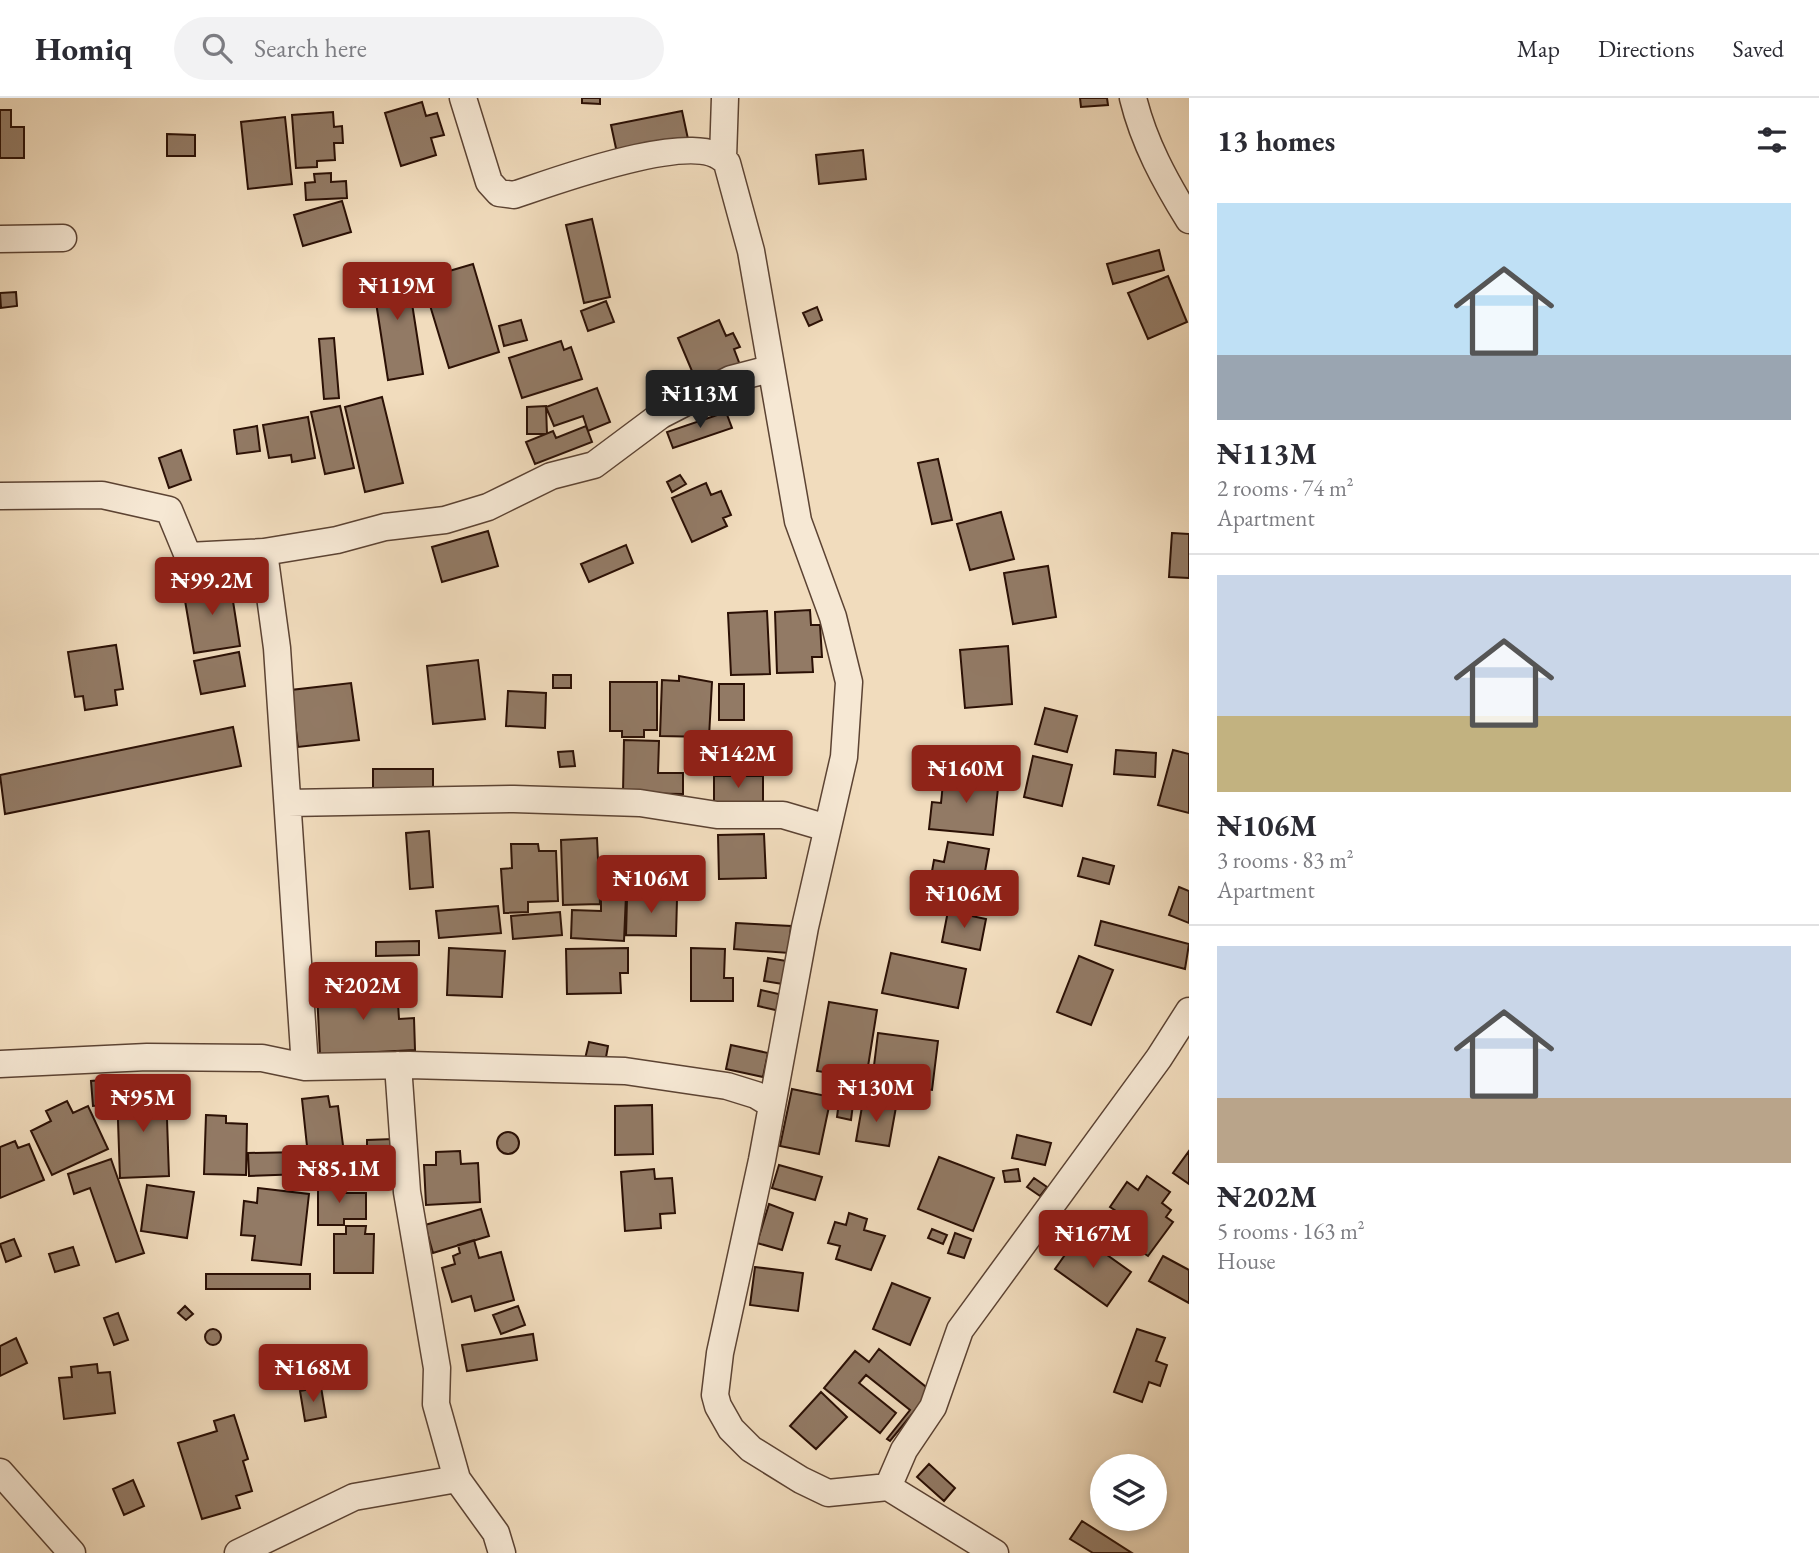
<!DOCTYPE html>
<html lang="en">
<head>
<meta charset="utf-8">
<style>
	body { margin:0; font-family:"EB Garamond",serif; background:#f2f2f3; color:#2b2b33; height:100vh; display:flex; flex-direction:column; font-size:26px; white-space:nowrap }
	* { box-sizing:border-box; margin:0 }
	p { font-size:23px; color:#7c7c81 }
	.icon { flex:none; width:38px; height:38px; fill:none; stroke:currentColor; stroke-width:2; stroke-linecap:round; stroke-linejoin:round }
	.map { position:relative; flex:1; overflow:hidden }
	.side { display:flex; flex-direction:column; background:#fff; width:630px }
	.side>* { flex:none }
	.fabs { position:absolute; left:1090px; top:1356px; display:grid; gap:14px }
	.fabs a { display:grid; place-items:center; width:77px; height:77px; border-radius:50%; background:#fff; box-shadow:0 4px 10px #0003; font-size:35px }
	.price { position:absolute; translate:-50% -60px; padding:0 16px; border-radius:7px; background:#8f2418; color:#fff; font-size:23px; line-height:46px; filter:drop-shadow(0 2px 4px #0008) }
	.price::after { content:''; position:absolute; left:50%; top:42px; width:21px; height:16px; margin-left:-10px; background:inherit; clip-path:polygon(0 0,100% 0,50% 100%) }
	.price.on { background:#222; color:#fff }
	ul { padding:0; list-style:none }
	li { display:grid; align-content:center; gap:14px; height:371px; padding:0 28px }
	li+li { border-top:2px solid #e1e1e2 }
	li span { display:grid; place-items:center; height:217px; border-radius:0px; color:#555 }
	li>.icon { margin-inline-start:auto }
	span .icon { width:126px; height:126px; fill:#fffc; stroke-width:1 }
	li b { font-size:30px }
	h2 { display:flex; justify-content:space-between; align-items:center; height:84px; padding:0 28px; font-size:30px }
	header { display:flex; align-items:center; gap:42px; box-sizing:border-box; height:98px; padding:0 35px; background:#fff; border-bottom:2px solid #e1e1e2 }
	header strong { font-size:33px }
	nav { display:flex; gap:38px; margin-inline-start:auto; font-size:24px }
	.search { width:490px; height:63px; background:#f2f2f3; display:flex; align-items:center; gap:18px; box-sizing:border-box; padding:0 24px; border-radius:38px; color:#7c7c81; font-size:26px }
	main { display:flex; flex:1; min-height:0 }
	.map>svg:first-child { display:block }
</style>
</head>
<body>
<header>
<strong>Homiq</strong>
<div class="search"><svg class="icon" aria-label="search" viewBox="0 0 24 24"><circle cx="10" cy="10" r="6"/><path d="M15 15l6 6"/></svg>Search here</div>
<nav><a>Map</a><a>Directions</a><a>Saved</a></nav>
</header>
<main>
<div class="map">
<svg width="1189" height="1455" viewBox="0 0 1189 1455">
	<rect width="100%" height="100%" fill="#f1dcbd"/>
	<filter id="stains"><feTurbulence type="fractalNoise" baseFrequency=".00286" numOctaves="4"/><feColorMatrix values="0 0 0 0 .2 0 0 0 0 .09 0 0 0 0 .02 0 0 0 .5 -.17"/></filter>
	<radialGradient id="worn" r=".72"><stop offset=".6" stop-color="#630" stop-opacity="0"/><stop offset="1" stop-color="#630" stop-opacity=".3"/></radialGradient>
	<path fill="#927a65" stroke="#2b1005" stroke-width="2" d="M 582,0 L 600,0 L 600,6 L 582,5 Z
		M 1080,0 L 1107,0 L 1108,7 L 1081,9 Z
		M 422,4 L 426,18 L 437,15 L 444,37 L 431,40 L 436,57 L 401,68 L 385,15 Z
		M 0,12 L 11,12 L 11,29 L 24,29 L 24,60 L 0,60 Z
		M 682,13 L 688,41 L 617,55 L 611,27 Z
		M 333,14 L 334,29 L 342,28 L 343,45 L 334,45 L 335,62 L 317,63 L 317,69 L 296,70 L 292,17 Z
		M 285,19 L 292,86 L 248,91 L 241,24 Z
		M 167,36 L 195,37 L 195,58 L 167,58 Z
		M 863,52 L 866,81 L 819,86 L 816,57 Z
		M 331,75 L 331,84 L 346,83 L 347,100 L 306,102 L 305,85 L 315,84 L 314,76 Z
		M 342,103 L 351,134 L 303,148 L 294,117 Z
		M 592,121 L 610,199 L 584,205 L 566,127 Z
		M 1159,152 L 1164,172 L 1113,186 L 1107,166 Z
		M 473,166 L 499,254 L 449,270 L 422,181 Z
		M 406,167 L 423,276 L 388,282 L 371,172 Z
		M 1168,178 L 1187,224 L 1148,241 L 1128,195 Z
		M 16,194 L 17,208 L 1,210 L 0,195 Z
		M 606,203 L 614,224 L 588,233 L 581,213 Z
		M 817,209 L 822,222 L 809,228 L 803,215 Z
		M 521,222 L 527,242 L 504,248 L 499,228 Z
		M 719,222 L 726,238 L 733,235 L 740,249 L 734,251 L 740,267 L 697,285 L 678,240 Z
		M 334,240 L 339,300 L 324,301 L 319,241 Z
		M 561,243 L 564,252 L 571,249 L 582,281 L 522,300 L 509,260 Z
		M 597,290 L 610,324 L 588,333 L 583,318 L 554,328 L 546,309 Z
		M 382,299 L 403,385 L 365,394 L 345,309 Z
		M 340,308 L 354,370 L 325,376 L 311,314 Z
		M 546,308 L 547,336 L 527,336 L 527,309 Z
		M 726,314 L 732,330 L 673,350 L 667,334 Z
		M 308,319 L 315,360 L 292,364 L 291,357 L 269,360 L 263,327 Z
		M 257,328 L 260,353 L 237,356 L 234,332 Z
		M 586,328 L 592,344 L 535,366 L 526,344 L 553,333 L 556,340 Z
		M 181,352 L 191,382 L 169,390 L 159,360 Z
		M 938,361 L 952,422 L 932,426 L 918,365 Z
		M 680,377 L 686,386 L 672,394 L 667,384 Z
		M 706,385 L 711,397 L 721,393 L 731,417 L 723,420 L 727,428 L 692,444 L 672,400 Z
		M 1001,414 L 1014,461 L 970,472 L 957,426 Z
		M 488,433 L 498,468 L 442,484 L 432,449 Z
		M 1172,435 L 1189,436 L 1189,480 L 1169,479 Z
		M 626,447 L 633,465 L 589,484 L 581,466 Z
		M 1048,468 L 1056,519 L 1013,526 L 1004,475 Z
		M 230,484 L 240,548 L 194,555 L 183,491 Z
		M 810,512 L 811,527 L 820,527 L 822,559 L 812,559 L 813,574 L 777,575 L 775,514 Z
		M 767,513 L 770,576 L 731,577 L 728,515 Z
		M 116,547 L 123,591 L 115,592 L 117,607 L 85,612 L 83,598 L 75,599 L 68,554 Z
		M 1008,548 L 1012,606 L 965,610 L 960,552 Z
		M 239,554 L 245,588 L 201,596 L 194,563 Z
		M 478,562 L 485,621 L 433,626 L 427,568 Z
		M 553,577 L 571,577 L 571,590 L 553,590 Z
		M 679,578 L 712,584 L 709,639 L 660,638 L 662,582 L 679,583 Z
		M 610,584 L 657,584 L 657,632 L 644,632 L 644,639 L 622,639 L 622,633 L 610,633 Z
		M 351,585 L 359,642 L 298,649 L 291,592 Z
		M 719,586 L 744,586 L 744,622 L 719,622 Z
		M 508,593 L 546,595 L 545,630 L 506,628 Z
		M 1045,610 L 1077,618 L 1067,654 L 1035,646 Z
		M 233,629 L 241,668 L 5,716 L 0,677 Z
		M 624,642 L 659,643 L 658,675 L 683,675 L 683,696 L 623,695 Z
		M 1116,652 L 1156,655 L 1155,679 L 1114,676 Z
		M 1173,652 L 1189,656 L 1189,715 L 1158,707 Z
		M 573,653 L 575,668 L 560,669 L 558,654 Z
		M 1033,658 L 1072,667 L 1062,708 L 1024,699 Z
		M 373,671 L 433,671 L 433,695 L 373,695 Z
		M 944,675 L 999,681 L 993,737 L 929,731 L 932,704 L 941,705 Z
		M 714,678 L 763,678 L 763,706 L 714,706 Z
		M 429,733 L 433,789 L 410,791 L 406,735 Z
		M 764,736 L 766,780 L 719,781 L 718,737 Z
		M 597,740 L 600,806 L 563,807 L 561,742 Z
		M 948,744 L 989,751 L 978,813 L 937,805 L 940,792 L 929,790 L 934,762 L 944,764 Z
		M 511,746 L 538,746 L 539,753 L 556,753 L 558,803 L 528,804 L 528,814 L 504,815 L 501,771 L 512,770 Z
		M 1083,760 L 1114,768 L 1109,786 L 1078,778 Z
		M 1179,789 L 1189,793 L 1189,825 L 1169,817 Z
		M 637,791 L 653,791 L 653,801 L 677,801 L 676,838 L 626,837 L 627,801 L 637,801 Z
		M 601,796 L 626,797 L 624,843 L 571,840 L 572,812 L 601,813 Z
		M 498,808 L 501,835 L 439,840 L 436,813 Z
		M 948,813 L 986,821 L 980,852 L 942,844 Z
		M 560,814 L 562,837 L 513,841 L 511,818 Z
		M 1101,823 L 1189,846 L 1185,871 L 1095,847 Z
		M 736,825 L 791,828 L 789,855 L 734,851 Z
		M 419,843 L 419,857 L 376,858 L 376,844 Z
		M 449,850 L 505,853 L 502,899 L 447,897 Z
		M 628,850 L 628,875 L 620,875 L 621,895 L 567,896 L 566,851 Z
		M 691,850 L 725,851 L 724,880 L 733,880 L 733,903 L 691,903 Z
		M 891,855 L 966,871 L 958,910 L 882,895 Z
		M 1079,858 L 1113,872 L 1091,927 L 1057,914 Z
		M 768,860 L 793,864 L 789,887 L 764,883 Z
		M 397,889 L 399,921 L 414,920 L 415,952 L 320,957 L 317,893 Z
		M 761,892 L 783,897 L 780,913 L 758,908 Z
		M 829,904 L 877,912 L 866,981 L 817,973 Z
		M 878,935 L 938,943 L 932,992 L 872,984 Z
		M 589,944 L 608,948 L 605,965 L 585,961 Z
		M 731,947 L 768,955 L 763,979 L 726,971 Z
		M 114,981 L 115,1006 L 93,1008 L 91,983 Z
		M 792,991 L 831,999 L 819,1056 L 780,1048 Z
		M 166,993 L 169,1078 L 120,1080 L 117,995 Z
		M 840,996 L 854,998 L 851,1022 L 837,1019 Z
		M 328,998 L 330,1009 L 338,1008 L 345,1063 L 309,1067 L 302,1001 Z
		M 67,1003 L 73,1015 L 88,1008 L 108,1051 L 52,1077 L 31,1033 L 51,1023 L 46,1013 Z
		M 863,1003 L 896,1009 L 889,1048 L 856,1043 Z
		M 652,1007 L 653,1056 L 615,1057 L 615,1008 Z
		M 206,1017 L 226,1018 L 226,1025 L 247,1026 L 246,1077 L 204,1076 Z
		M497 1045a11 11 0 1 1 22 0a11 11 0 1 1-22 0Z
		M 1017,1037 L 1051,1045 L 1045,1067 L 1012,1060 Z
		M 393,1041 L 394,1078 L 350,1080 L 350,1063 L 367,1062 L 367,1042 Z
		M 15,1043 L 18,1050 L 29,1046 L 44,1082 L 0,1100 L 0,1049 Z
		M 460,1053 L 461,1066 L 478,1065 L 480,1104 L 426,1107 L 424,1067 L 436,1067 L 436,1054 Z
		M 1189,1053 L 1189,1086 L 1173,1075 Z
		M 302,1054 L 303,1076 L 249,1078 L 248,1055 Z
		M 939,1059 L 994,1080 L 973,1133 L 918,1111 Z
		M 111,1061 L 144,1155 L 116,1164 L 90,1090 L 74,1096 L 68,1076 Z
		M 779,1067 L 822,1079 L 815,1102 L 772,1090 Z
		M 654,1071 L 655,1081 L 672,1080 L 675,1115 L 660,1116 L 661,1130 L 625,1133 L 621,1074 Z
		M 1018,1071 L 1020,1083 L 1005,1084 L 1003,1073 Z
		M 1147,1078 L 1170,1094 L 1162,1105 L 1171,1112 L 1166,1119 L 1173,1124 L 1148,1158 L 1111,1133 L 1122,1117 L 1110,1109 L 1127,1084 L 1138,1092 Z
		M 1034,1080 L 1047,1089 L 1040,1098 L 1027,1089 Z
		M 318,1086 L 340,1086 L 340,1095 L 366,1095 L 366,1121 L 344,1121 L 344,1127 L 318,1127 Z
		M 147,1087 L 194,1094 L 187,1140 L 141,1133 Z
		M 258,1090 L 309,1096 L 301,1167 L 252,1162 L 255,1138 L 241,1137 L 244,1103 L 257,1105 Z
		M 769,1106 L 793,1115 L 782,1152 L 757,1145 Z
		M 481,1111 L 489,1138 L 433,1155 L 425,1127 Z
		M 849,1115 L 867,1121 L 864,1132 L 885,1138 L 871,1172 L 836,1161 L 840,1148 L 828,1145 L 835,1124 L 846,1127 Z
		M 346,1128 L 366,1128 L 365,1136 L 374,1136 L 373,1175 L 334,1175 L 334,1136 L 346,1136 Z
		M 932,1131 L 947,1137 L 943,1146 L 928,1140 Z
		M 955,1135 L 971,1141 L 964,1160 L 948,1155 Z
		M 1079,1137 L 1131,1174 L 1107,1208 L 1055,1171 Z
		M 14,1141 L 21,1158 L 6,1164 L 0,1146 Z
		M 474,1142 L 479,1160 L 501,1154 L 514,1202 L 475,1213 L 471,1198 L 452,1204 L 442,1170 L 455,1166 L 453,1158 L 460,1155 L 458,1147 Z
		M 73,1149 L 79,1167 L 55,1174 L 49,1156 Z
		M 1163,1158 L 1189,1172 L 1189,1205 L 1149,1183 Z
		M 755,1169 L 803,1175 L 798,1213 L 750,1207 Z
		M 206,1176 L 310,1176 L 310,1191 L 206,1191 Z
		M 892,1185 L 930,1200 L 910,1247 L 873,1231 Z
		M 185,1208 L 193,1216 L 186,1222 L 178,1215 Z
		M 518,1208 L 525,1227 L 501,1236 L 493,1217 Z
		M 118,1215 L 128,1242 L 114,1247 L 104,1220 Z
		M 1137,1231 L 1165,1240 L 1156,1263 L 1167,1267 L 1160,1288 L 1149,1284 L 1142,1304 L 1114,1294 Z
		M205 1239a8 8 0 1 1 16 0a8 8 0 1 1-16 0Z
		M 533,1236 L 537,1262 L 467,1273 L 462,1247 Z
		M 16,1240 L 27,1265 L 0,1278 L 0,1248 Z
		M 879,1251 L 931,1293 L 890,1343 L 887,1341 L 910,1312 L 866,1277 L 859,1285 L 896,1315 L 880,1335 L 824,1290 L 855,1253 L 869,1264 Z
		M 97,1266 L 98,1275 L 110,1274 L 115,1315 L 64,1321 L 59,1280 L 72,1279 L 71,1269 Z
		M 321,1289 L 326,1319 L 305,1323 L 300,1293 Z
		M 821,1294 L 847,1319 L 816,1351 L 790,1328 Z
		M 234,1317 L 248,1361 L 243,1363 L 252,1393 L 236,1398 L 240,1410 L 202,1421 L 178,1345 L 217,1333 L 214,1323 Z
		M 929,1366 L 955,1390 L 944,1403 L 917,1379 Z
		M 133,1382 L 144,1408 L 124,1417 L 113,1391 Z
		M 1082,1423 L 1132,1455 L 1093,1455 L 1070,1441 Z"/>
	<g fill="none" stroke-linecap="round" stroke-linejoin="round">
		<g stroke="#5c4333" stroke-width="29">
			<path id="street" d="M 463,0 L 489,84 L 499,95 L 514,97 C 553,84 699,29 727,65 L 751,153 L 798,423 L 833,519 L 849,584 L 844,659 L 805,829 L 762,1062 L 720,1255 L 715,1297 L 718,1308 L 731,1331 L 751,1351 L 801,1382 L 828,1395 L 888,1389 L 995,1455
				M 1133,0 C 1144,45 1165,83 1189,122
				M 723,60 L 725,0
				M 0,141 L 63,140
				M 0,398 L 102,397 L 169,412 L 188,458 L 264,454 L 277,550 L 305,969
				M 264,454 L 337,442 L 385,429 L 445,422 L 488,409 L 551,378 L 594,367 L 661,317 L 731,281 L 770,271
				M 288,705 L 514,701 L 640,705 L 717,717 L 783,717 L 827,730
				M 0,966 L 147,959 L 262,960 L 305,969 L 409,967 L 625,973 L 727,988 L 756,997 L 771,1006
				M 398,967 L 407,1094 L 437,1270 L 436,1306 L 457,1381 L 496,1435 L 502,1455
				M 0,1374 L 72,1455
				M 888,1389 L 904,1352 L 933,1309 L 960,1232 L 1159,960 L 1189,913
				M 238,1455 L 354,1399 L 457,1381"/>
		</g>
		<use href="#street" stroke="#f6e8d4" stroke-width="26"/>
	</g>
	<rect width="100%" height="100%" filter="url(#stains)"/>
	<rect width="100%" height="100%" fill="url(#worn)"/>
</svg>
<div class="fabs">
<a><svg class="icon" aria-label="layers" viewBox="0 0 24 24"><path d="M12 4l9 5-9 5-9-5zM3 14l9 5 9-5"/></svg></a>
</div>
<b class="price" style="left:397px;top:224px">₦119M</b>
<b class="price on" style="left:700px;top:332px">₦113M</b>
<b class="price" style="left:212px;top:519px">₦99.2M</b>
<b class="price" style="left:738px;top:692px">₦142M</b>
<b class="price" style="left:966px;top:707px">₦160M</b>
<b class="price" style="left:651px;top:817px">₦106M</b>
<b class="price" style="left:964px;top:832px">₦106M</b>
<b class="price" style="left:363px;top:924px">₦202M</b>
<b class="price" style="left:876px;top:1026px">₦130M</b>
<b class="price" style="left:143px;top:1036px">₦95M</b>
<b class="price" style="left:339px;top:1107px">₦85.1M</b>
<b class="price" style="left:1093px;top:1172px">₦167M</b>
<b class="price" style="left:313px;top:1306px">₦168M</b>
</div>
<section class="side">
<h2>13 homes<svg class="icon" aria-label="filters" viewBox="0 0 24 24"><path d="M4 7h16M4 17h16"/><circle cx="9" cy="7" r="2"/><circle cx="15" cy="17" r="2"/></svg></h2>
<ul>
<li><span style="background:linear-gradient(#bfe0f5 70%,#9aa5b1 0)"><svg class="icon" aria-label="home" viewBox="0 0 24 24"><path d="M3 11l9-7 9 7M6 9v11h12V9"/></svg></span><div><b>₦113M</b><p>2 rooms · 74 m²</p><p>Apartment</p></div></li>
<li><span style="background:linear-gradient(#c9d6e8 65%,#c2b280 0)"><svg class="icon" aria-label="home" viewBox="0 0 24 24"><path d="M3 11l9-7 9 7M6 9v11h12V9"/></svg></span><div><b>₦106M</b><p>3 rooms · 83 m²</p><p>Apartment</p></div></li>
<li><span style="background:linear-gradient(#c9d6e8 70%,#b9a48a 0)"><svg class="icon" aria-label="home" viewBox="0 0 24 24"><path d="M3 11l9-7 9 7M6 9v11h12V9"/></svg></span><div><b>₦202M</b><p>5 rooms · 163 m²</p><p>House</p></div></li>
</ul>
</section>
</main>
</body>
</html>
